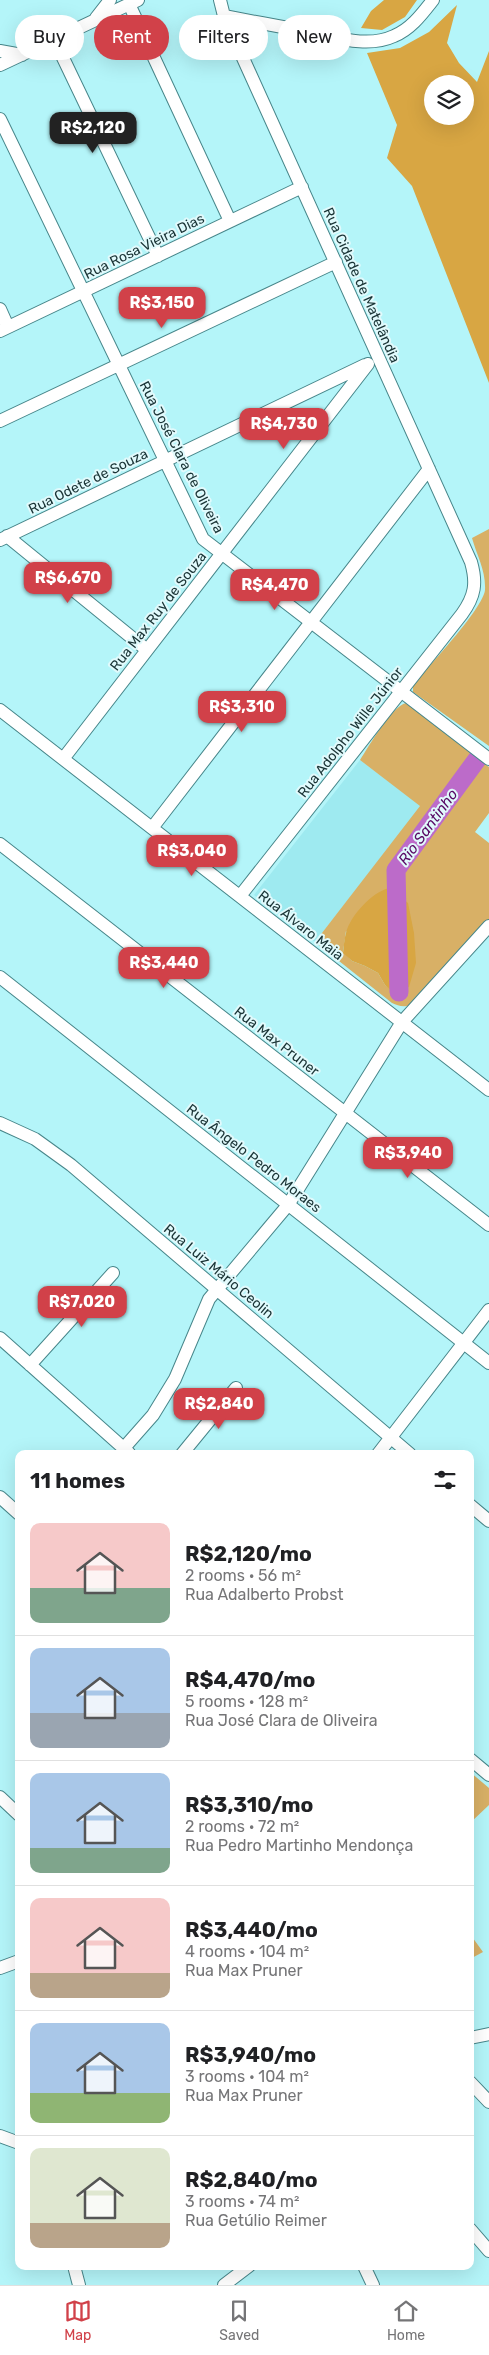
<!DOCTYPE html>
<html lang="en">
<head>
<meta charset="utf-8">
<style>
	body { margin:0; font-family:Rubik,sans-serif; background:#f2f2f2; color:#202124; height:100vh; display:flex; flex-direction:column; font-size:19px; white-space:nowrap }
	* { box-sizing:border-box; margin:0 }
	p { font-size:16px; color:#757577 }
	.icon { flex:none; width:28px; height:28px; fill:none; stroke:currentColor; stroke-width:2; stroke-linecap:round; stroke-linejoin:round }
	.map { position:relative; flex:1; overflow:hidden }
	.sheet { position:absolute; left:15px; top:1450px; width:459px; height:820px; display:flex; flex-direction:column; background:#fff; border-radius:10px; box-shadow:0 5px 20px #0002 }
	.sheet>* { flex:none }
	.guide { position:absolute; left:15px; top:15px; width:460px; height:45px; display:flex; gap:10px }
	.fabs { position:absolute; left:424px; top:75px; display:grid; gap:10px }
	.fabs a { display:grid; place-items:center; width:50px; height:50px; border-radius:50%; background:#fff; box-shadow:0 5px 20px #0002; font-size:25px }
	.price { position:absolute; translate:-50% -42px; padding:0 11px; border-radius:10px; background:#d14149; color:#fff; font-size:16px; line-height:32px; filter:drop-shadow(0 1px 2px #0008) }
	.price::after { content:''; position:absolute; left:50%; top:30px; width:15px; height:11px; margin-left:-8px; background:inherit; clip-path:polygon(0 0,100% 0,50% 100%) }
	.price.selected { background:#222; color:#fff }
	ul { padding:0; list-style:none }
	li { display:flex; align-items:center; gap:15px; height:125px; padding:0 15px }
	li+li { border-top:1px solid #e0e0e0 }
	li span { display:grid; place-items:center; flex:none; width:140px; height:100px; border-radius:10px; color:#555 }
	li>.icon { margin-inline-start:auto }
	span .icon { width:60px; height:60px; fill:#fffc; stroke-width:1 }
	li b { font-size:21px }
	h2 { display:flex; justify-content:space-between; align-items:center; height:60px; padding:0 15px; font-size:21px }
	.tag { padding:0 18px; border-radius:22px; background:#fff; box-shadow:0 5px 20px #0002; font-size:18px; line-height:45px }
	.tag.selected { background:#d14149; color:#fff }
	.tab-bar { display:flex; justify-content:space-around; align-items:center; height:70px; border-top:1px solid #e0e0e0; background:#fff; font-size:14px; color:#757577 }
	.tab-bar a { display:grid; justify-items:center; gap:2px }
	.tab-bar .selected { color:#d14149 }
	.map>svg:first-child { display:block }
</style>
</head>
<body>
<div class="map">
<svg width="489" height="2285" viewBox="0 0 489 2285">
	<rect width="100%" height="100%" fill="#b4f5f9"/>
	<path fill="#9eeaf0" d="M 360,760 L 421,806 L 315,942 L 254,895 Z"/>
	<path fill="#d8b066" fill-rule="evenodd" d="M 489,529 L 489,746 L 413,692 L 413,685 C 427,668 483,609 485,590 C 486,571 477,556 472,538 Z
		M 406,703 L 489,767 L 489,813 L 475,832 L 489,843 L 489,919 C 476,933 420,1003 407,1006 C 401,1007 397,1005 392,1003 L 315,942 L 420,806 L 360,760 C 369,746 392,706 406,703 ZM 346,931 L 392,990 L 385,985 L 378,973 L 365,966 L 352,961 L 343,952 Z
		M 470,1772 L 489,1788 L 489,1805 L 470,1823 Z
		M 470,1934 L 483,1952 L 470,1959 Z"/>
	<path fill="#d8a643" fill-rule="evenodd" d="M 384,0 L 417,0 L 405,17 L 382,30 L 361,28 L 371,11 Z
		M 457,5 L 447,43 L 459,63 L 477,82 L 489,51 L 489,383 L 412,186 L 387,158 L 397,125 L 367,53 L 400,48 L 429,32 ZM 432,84 L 465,84 L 465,116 L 432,116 Z
		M 389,888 L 408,903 L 414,933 L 416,963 L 409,987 L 392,991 L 385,985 L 378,973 L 365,966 L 352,961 L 343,953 C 344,946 344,939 346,933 C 350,916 372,892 389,888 Z"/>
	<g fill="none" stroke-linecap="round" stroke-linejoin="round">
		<path stroke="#bc6bc9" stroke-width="19" d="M 399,992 L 396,870 L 478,758"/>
		<g stroke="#47868a" stroke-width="14">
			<path id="minor" d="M 220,0 L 224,16 L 471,562 C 477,583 475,596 462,614 L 240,896
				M 129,4 L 230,221
				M 224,16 C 251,21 277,26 304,31 C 333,36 366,49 394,36 C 411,29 422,14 433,0
				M 96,18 L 110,0
				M 54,39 L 158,256
				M 0,51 L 22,55
				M 0,65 L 138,0
				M 0,119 L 203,539 L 489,759
				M 0,309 L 8,327
				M 0,331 L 302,187
				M 0,421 L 336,262
				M 7,536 L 147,650
				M 0,540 L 365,365
				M 0,710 L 489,1090
				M 63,759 L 368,364
				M 152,828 L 429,469
				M 0,844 L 489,1225
				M 0,977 L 489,1363
				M 0,1123 L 35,1139 L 71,1165 L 410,1454
				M 0,1338 L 129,1453
				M 30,1365 L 113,1273
				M 123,1449 L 153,1415 L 175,1379 L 209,1299 L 288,1205 L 402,1022 L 489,926
				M 182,1454 L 236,1388
				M 378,1454 L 489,1310
				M 0,1497 L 19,1514
				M 470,1505 L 489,1521
				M 470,1759 L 489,1775
				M 0,1797 L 19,1815
				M 0,1968 L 19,1961
				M 470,2038 L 489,2034
				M 470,2082 L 489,2102
				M 0,2136 L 19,2143
				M 470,2229 L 489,2251
				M 74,2266 L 79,2285
				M 364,2266 L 373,2285
				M 224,2285 L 249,2266"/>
		</g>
		<use href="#minor" stroke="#fff" stroke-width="12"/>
	</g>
	<g text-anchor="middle" stroke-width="4" stroke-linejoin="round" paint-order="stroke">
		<g font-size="14" fill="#193335" stroke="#e1fafc">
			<text transform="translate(144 246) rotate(-26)" y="5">Rua Rosa Vieira Dias</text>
			<text transform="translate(362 285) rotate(66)" y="5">Rua Cidade de Matelândia</text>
			<text transform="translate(182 457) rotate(63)" y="5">Rua José Clara de Oliveira</text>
			<text transform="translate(88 481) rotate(-26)" y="5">Rua Odete de Souza</text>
			<text transform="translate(158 611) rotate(-52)" y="5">Rua Max Ruy de Souza</text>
			<text transform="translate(350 732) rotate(-52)" y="5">Rua Adolpho Wille Júnior</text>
			<text transform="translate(301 925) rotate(38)" y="5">Rua Álvaro Maia</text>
			<text transform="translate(277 1041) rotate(38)" y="5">Rua Max Pruner</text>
			<text transform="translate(254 1158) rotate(38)" y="5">Rua Ângelo Pedro Moraes</text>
			<text transform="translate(219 1271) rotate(40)" y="5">Rua Luiz Mário Ceolin</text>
		</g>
		<g font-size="15" font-style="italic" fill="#590965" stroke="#e1fafc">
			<text transform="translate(428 827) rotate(-54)" y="5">Rio Santinho</text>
		</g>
	</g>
</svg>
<div class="fabs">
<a><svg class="icon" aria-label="layers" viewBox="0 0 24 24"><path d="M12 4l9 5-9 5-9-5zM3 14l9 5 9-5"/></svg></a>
</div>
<b class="price selected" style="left:93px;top:154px">R$2,120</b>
<b class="price" style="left:162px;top:329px">R$3,150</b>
<b class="price" style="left:284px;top:450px">R$4,730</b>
<b class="price" style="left:68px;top:604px">R$6,670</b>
<b class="price" style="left:275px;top:611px">R$4,470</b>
<b class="price" style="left:242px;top:733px">R$3,310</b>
<b class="price" style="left:192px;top:877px">R$3,040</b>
<b class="price" style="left:164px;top:989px">R$3,440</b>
<b class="price" style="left:408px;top:1179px">R$3,940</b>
<b class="price" style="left:82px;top:1328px">R$7,020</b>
<b class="price" style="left:219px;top:1430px">R$2,840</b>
<div class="guide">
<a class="tag">Buy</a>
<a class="tag selected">Rent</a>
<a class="tag">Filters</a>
<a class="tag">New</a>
</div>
<section class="sheet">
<h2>11 homes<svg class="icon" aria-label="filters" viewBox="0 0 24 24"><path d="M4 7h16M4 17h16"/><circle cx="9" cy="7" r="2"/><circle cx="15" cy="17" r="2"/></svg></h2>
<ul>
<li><span style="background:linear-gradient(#f6c9c9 65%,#7fa58c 0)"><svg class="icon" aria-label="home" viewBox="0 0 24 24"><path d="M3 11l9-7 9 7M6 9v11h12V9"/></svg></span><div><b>R$2,120/mo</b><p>2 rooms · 56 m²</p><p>Rua Adalberto Probst</p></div></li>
<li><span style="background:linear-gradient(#a9c7e8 65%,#9aa5b1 0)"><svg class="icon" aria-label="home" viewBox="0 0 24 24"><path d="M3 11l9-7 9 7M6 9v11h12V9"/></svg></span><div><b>R$4,470/mo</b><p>5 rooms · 128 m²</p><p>Rua José Clara de Oliveira</p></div></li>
<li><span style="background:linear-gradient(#a9c7e8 75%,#7fa58c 0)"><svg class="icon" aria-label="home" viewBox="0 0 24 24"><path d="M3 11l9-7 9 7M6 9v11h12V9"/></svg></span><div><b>R$3,310/mo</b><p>2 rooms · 72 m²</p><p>Rua Pedro Martinho Mendonça</p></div></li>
<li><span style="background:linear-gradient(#f6c9c9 75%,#b9a48a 0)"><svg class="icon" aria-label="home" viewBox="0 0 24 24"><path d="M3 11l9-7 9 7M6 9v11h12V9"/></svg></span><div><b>R$3,440/mo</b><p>4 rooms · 104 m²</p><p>Rua Max Pruner</p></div></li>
<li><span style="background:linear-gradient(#a9c7e8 70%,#8fb573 0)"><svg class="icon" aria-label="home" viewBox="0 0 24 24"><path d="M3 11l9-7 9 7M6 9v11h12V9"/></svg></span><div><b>R$3,940/mo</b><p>3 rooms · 104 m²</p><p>Rua Max Pruner</p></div></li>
<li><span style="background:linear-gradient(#dfe7d0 75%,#b9a48a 0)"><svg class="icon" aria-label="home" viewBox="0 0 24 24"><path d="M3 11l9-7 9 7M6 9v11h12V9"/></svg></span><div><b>R$2,840/mo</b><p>3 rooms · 74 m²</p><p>Rua Getúlio Reimer</p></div></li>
</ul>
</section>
</div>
<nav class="tab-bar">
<a class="selected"><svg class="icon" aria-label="map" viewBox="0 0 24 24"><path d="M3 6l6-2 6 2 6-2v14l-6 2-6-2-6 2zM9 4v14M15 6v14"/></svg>Map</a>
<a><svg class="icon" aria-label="saved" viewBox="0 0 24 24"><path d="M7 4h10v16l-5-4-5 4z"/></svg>Saved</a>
<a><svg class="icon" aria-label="home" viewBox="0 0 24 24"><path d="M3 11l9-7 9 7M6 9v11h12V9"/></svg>Home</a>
</nav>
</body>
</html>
